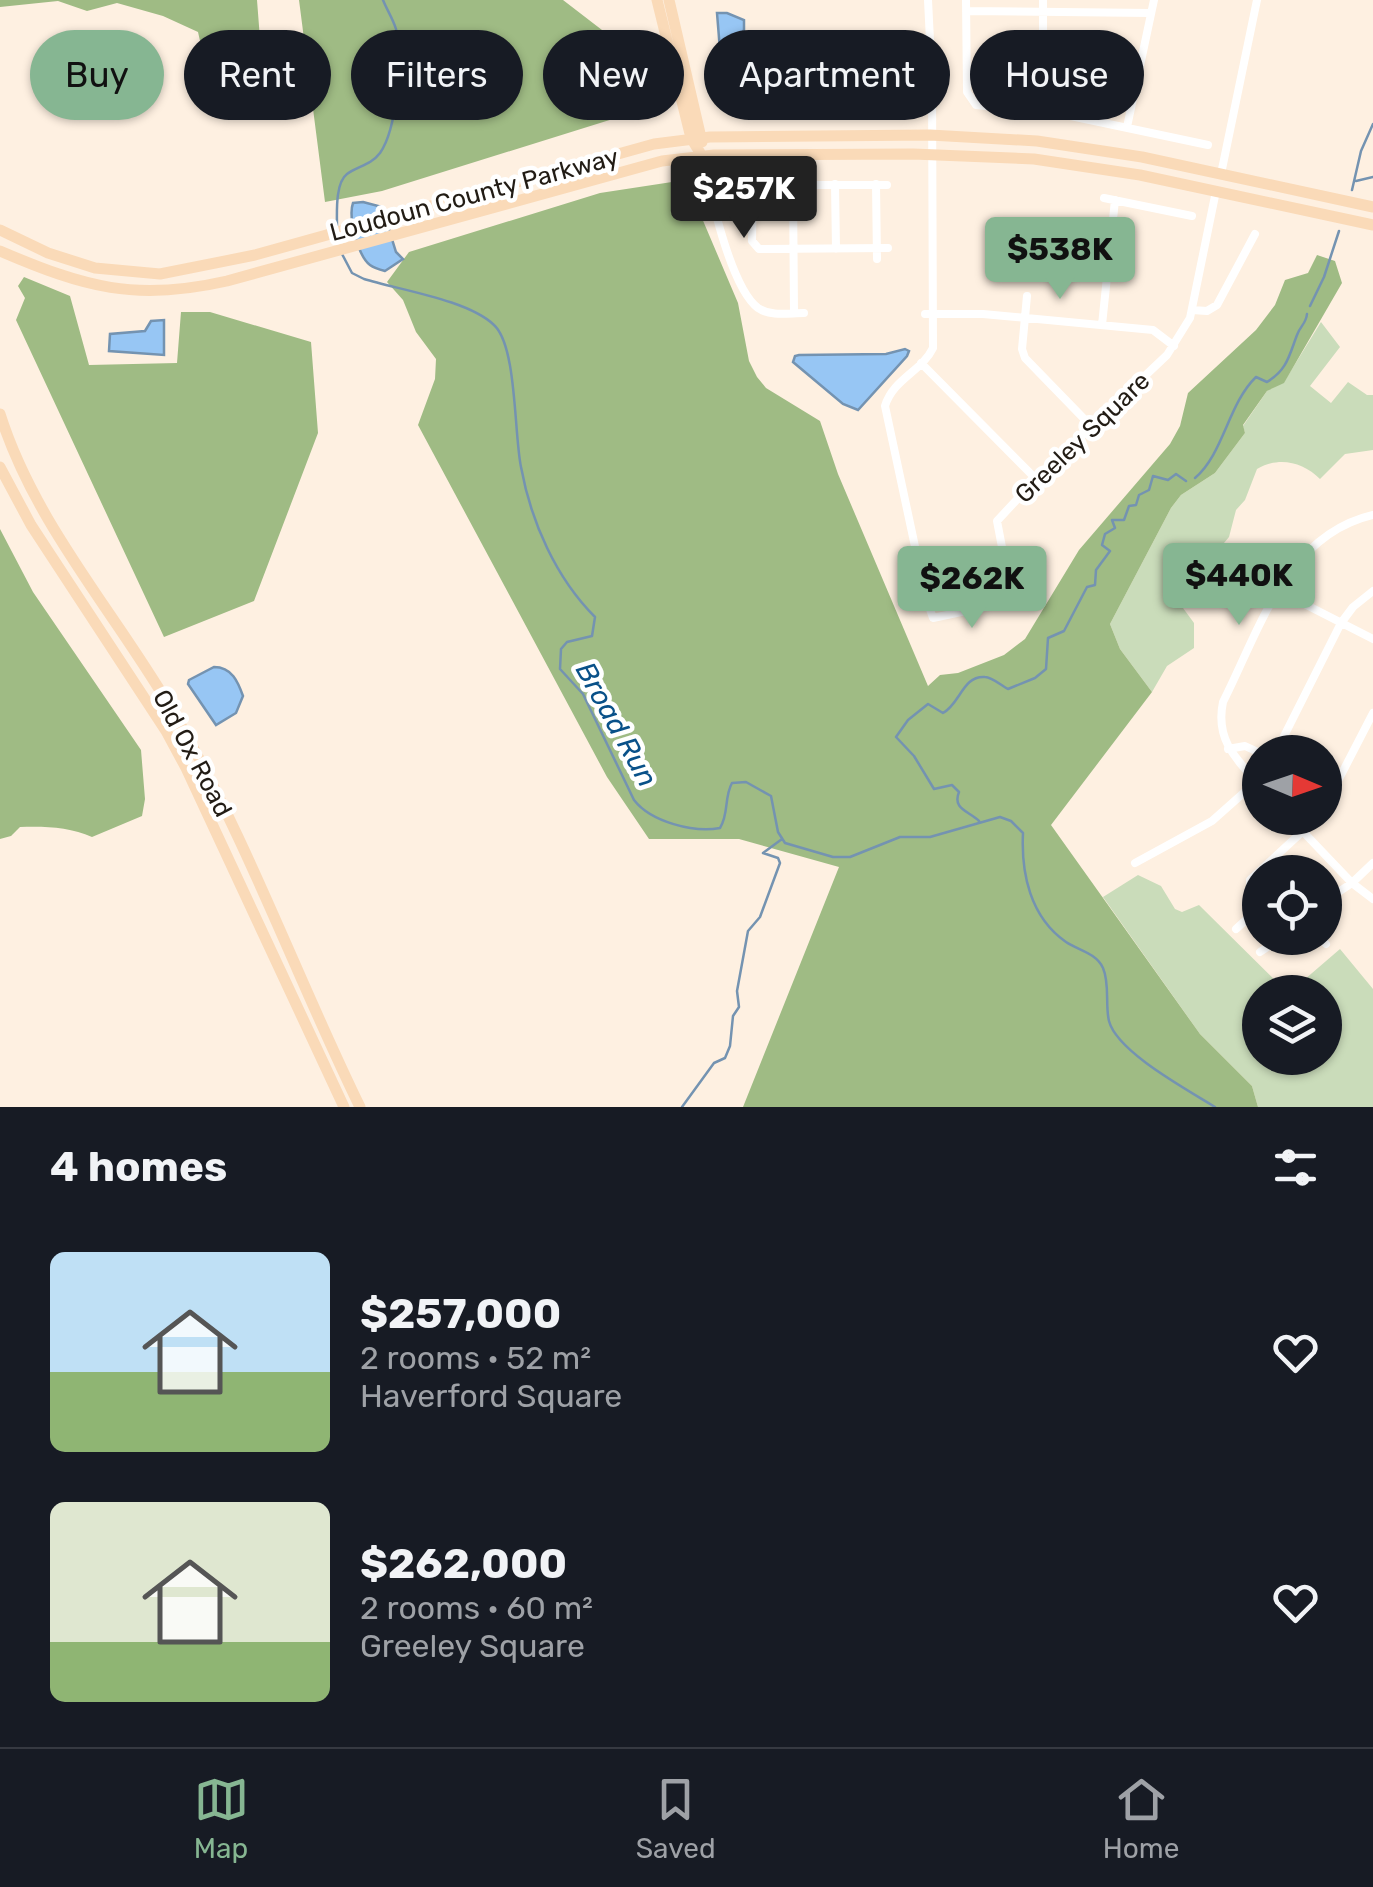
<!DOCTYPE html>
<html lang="en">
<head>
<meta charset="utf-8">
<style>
	body { margin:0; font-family:Rubik,sans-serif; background:#20242c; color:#f1f3f6; height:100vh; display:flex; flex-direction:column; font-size:38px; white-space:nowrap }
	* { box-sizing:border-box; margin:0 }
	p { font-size:32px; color:#9ea1a6 }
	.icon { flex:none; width:55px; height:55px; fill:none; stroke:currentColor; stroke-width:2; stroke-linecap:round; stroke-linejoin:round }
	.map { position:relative; height:1107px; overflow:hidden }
	.details { display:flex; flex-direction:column; background:#171b24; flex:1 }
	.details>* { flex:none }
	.banner { position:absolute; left:30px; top:30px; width:1315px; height:90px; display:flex; gap:20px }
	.needle { width:65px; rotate:92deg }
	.buttons { position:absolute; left:1242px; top:735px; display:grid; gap:20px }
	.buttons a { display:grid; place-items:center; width:100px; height:100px; border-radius:50%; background:#171b24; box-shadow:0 2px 8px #0004; font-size:50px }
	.price { position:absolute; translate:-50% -85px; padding:0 22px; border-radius:10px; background:#86b692; color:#111; font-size:32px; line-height:65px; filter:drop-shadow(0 2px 5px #0008) }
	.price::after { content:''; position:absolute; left:50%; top:60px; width:30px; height:22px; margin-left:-15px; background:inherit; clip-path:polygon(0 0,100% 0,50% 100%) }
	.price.on { background:#222; color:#fff }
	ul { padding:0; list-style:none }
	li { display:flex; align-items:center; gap:30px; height:250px; padding:0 50px }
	li span { display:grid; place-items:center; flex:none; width:280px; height:200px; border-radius:15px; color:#555 }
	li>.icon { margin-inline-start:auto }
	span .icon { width:120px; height:120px; fill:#fffc; stroke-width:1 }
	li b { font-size:42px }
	h2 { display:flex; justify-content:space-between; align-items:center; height:120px; padding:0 50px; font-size:42px }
	.pill { padding:0 35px; border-radius:45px; background:#171b24; box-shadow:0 2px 8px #0004; font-size:35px; line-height:90px }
	.pill.on { background:#86b692; color:#111 }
	.dock { display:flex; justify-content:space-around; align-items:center; height:140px; border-top:2px solid #363941; background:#171b24; font-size:28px; color:#9ea1a6 }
	.dock a { display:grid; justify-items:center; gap:5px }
	.dock .on { color:#86b692 }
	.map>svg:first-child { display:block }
</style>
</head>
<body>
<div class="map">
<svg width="1373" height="1107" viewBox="0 0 1373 1107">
	<rect width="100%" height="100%" fill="#fef0e1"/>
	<path fill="#cadcba" d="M 1321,322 L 1340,347 L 1310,386 L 1331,403 L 1348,382 L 1367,395 L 1373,395 L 1373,450 L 1345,454 L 1320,479 C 1303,462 1279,456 1257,469 L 1245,500 L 1236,510 L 1229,537 L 1187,587 L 1183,608 L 1194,623 L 1194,648 L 1167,666 L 1152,692 L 1120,649 L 1110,624 L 1171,508 L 1181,495 L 1215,473 L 1245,433 L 1243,426 L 1267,391 L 1284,382 Z
		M 1138,875 L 1161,886 L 1175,909 L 1182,912 L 1199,905 L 1287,992 L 1260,992 L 1260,1058 L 1325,1058 L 1325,992 L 1290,992 L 1340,949 L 1373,989 L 1373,1107 L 1258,1107 L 1252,1086 L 1200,1034 L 1103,897 Z"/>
	<path fill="#9fbb84" d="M 0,0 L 257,0 L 264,91 L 233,88 L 224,69 L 214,60 L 201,67 L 203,54 L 198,32 L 163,16 L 117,3 L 87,11 L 58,1 L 0,7 Z
		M 299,0 L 563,0 L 615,40 L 632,113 L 382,191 L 325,202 Z
		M 672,182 L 690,190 L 738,303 L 749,361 L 757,377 L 766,388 L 820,421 L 838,474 L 928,686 L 940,675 L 958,673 L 1004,655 L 1025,639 L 1079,550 L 1170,444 L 1180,426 L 1188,393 L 1256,330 L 1275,305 L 1285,280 L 1308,273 L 1317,255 L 1335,261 L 1342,283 L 1284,383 L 1267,391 L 1243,425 L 1245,433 L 1215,473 L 1181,495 L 1171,508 L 1110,624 L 1120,649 L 1152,692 L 1051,825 L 1200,1034 L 1252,1086 L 1258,1107 L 743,1107 L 839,867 L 739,839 L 649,839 L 607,777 L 418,425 L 435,379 L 436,359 L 416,332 L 403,300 L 387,282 L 409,252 L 600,193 Z
		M 24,277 L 70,296 L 89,365 L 177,363 L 181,312 L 210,312 L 311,342 L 318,433 L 254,601 L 164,637 L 16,320 L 25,298 L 18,286 Z
		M 0,529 L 33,592 L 141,750 L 145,799 L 142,816 L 92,837 C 70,827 44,826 20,827 L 11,836 L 0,839 Z"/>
	<path fill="#97c6f4" stroke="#7493b1" stroke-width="2.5" d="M 717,13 L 727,13 L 744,20 L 744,30 L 724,53 L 720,50 Z
		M 363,202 L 382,207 L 396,252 L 403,259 L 385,271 C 381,270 374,268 370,265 C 358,256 348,217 353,203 Z
		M 164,320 L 164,355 L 109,351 L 110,334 L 145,331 L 151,321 Z
		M 905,349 L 909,351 L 907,356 L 858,410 L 843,404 L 793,362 L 795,356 L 799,355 L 886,354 Z
		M 214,667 C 232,667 238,682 243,696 L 236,713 L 216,725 L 188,684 L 189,680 Z"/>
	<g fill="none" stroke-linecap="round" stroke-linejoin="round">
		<path stroke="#7493b1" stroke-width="2.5" d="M 1356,181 L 1373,177
			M 1352,190 L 1361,151 L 1373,124
			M 337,227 C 337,213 335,183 347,174 C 358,166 371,165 380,153 C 397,129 403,56 396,29 C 393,19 387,10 383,0
			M 342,254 L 352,273 L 364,279 C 400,290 468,300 494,325 C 517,346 514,434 521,467 C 531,522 556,578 595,617 L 592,636 L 567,642 L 561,649 L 560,669 L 583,694 L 634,800 C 651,822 694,833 720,828 C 729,814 724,797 732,783 L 746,782 L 771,796 L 778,832 L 785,843 L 833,857 L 850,857 L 900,837 L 930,837 L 1000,817 L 1011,821 L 1023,833 C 1021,873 1030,917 1066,942 C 1078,950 1096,953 1103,968 C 1110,984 1105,1005 1109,1021 C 1117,1052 1188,1090 1215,1107
			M 1310,306 L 1324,277 L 1339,231
			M 1195,478 C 1224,453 1228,404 1256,377 L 1267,382 C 1287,370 1289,356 1297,335 C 1300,326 1306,324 1307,314
			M 979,821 C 969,811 952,809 959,792 L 952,785 L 934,789 L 914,756 L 896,737 L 908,720 L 928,704 L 943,713 C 960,704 963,675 985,677 C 992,677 1002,686 1008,689 L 1035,678 L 1046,669 L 1048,638 L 1064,631 L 1087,587 L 1095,585 L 1096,570 L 1110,551 L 1102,545 L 1105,534 L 1115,528 L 1112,520 L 1124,520 L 1129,506 L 1136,505 L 1139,495 L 1149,490 L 1153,476 L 1168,480 L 1176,474 L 1186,481
			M 682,1107 L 714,1063 L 725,1058 L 730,1046 L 733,1016 L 739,1007 L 737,991 L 748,931 L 760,917 L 780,863 L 778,858 L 763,853 L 782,839"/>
		<path stroke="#fff" stroke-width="8" d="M 928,0 L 932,81 L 933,348 C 922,371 893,379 885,406 L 926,598 L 933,618 L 1008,602 L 1011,594 L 997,521 L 1036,479 L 1167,355 L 1190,318 L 1216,191
			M 966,0 L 967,92 L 976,105 L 1066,115 L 1208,145
			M 966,11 L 1151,13
			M 1043,74 L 1043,0
			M 1127,127 L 1154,0
			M 702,156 C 710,191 730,287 758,308 C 771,317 789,313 804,313
			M 1221,174 L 1257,0
			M 835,184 L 836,249
			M 876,184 L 877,259
			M 793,185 L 794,313
			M 887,185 L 761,185 L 753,190 L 752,241 L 759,249 L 888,248
			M 1104,198 L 1192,216
			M 1027,296 L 1022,349 L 1025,358 L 1092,427
			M 1192,310 L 1207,311 L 1217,305 L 1255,234
			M 925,314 L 983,314 L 1153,330 L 1174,346
			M 1102,325 L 1115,200
			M 921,363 L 1036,479
			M 1279,591 L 1373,639
			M 1228,749 L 1245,746 L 1260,753
			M 1276,752 L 1341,623 L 1353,607 L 1373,591
			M 1260,785 C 1236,759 1215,740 1223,702 C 1259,631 1286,535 1373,515
			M 1325,806 L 1373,713
			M 1290,818 L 1352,883 L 1373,899
			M 1135,863 L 1212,821 L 1257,781
			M 1325,901 L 1352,883 L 1373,863
			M 1260,902 L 1250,890 L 1250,880 L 1317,818
			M 1236,929 L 1260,907
			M 1320,938 L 1326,944
			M 1260,952 L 1281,938"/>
		<path stroke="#fadab8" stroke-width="11" d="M 657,0 L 691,138 L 702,156
			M 669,0 L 702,142
			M 0,230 L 48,253 L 95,268 L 160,274 L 255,255 L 654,144 L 710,137 L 930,135 L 1037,141 L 1142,157 L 1373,207
			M 0,251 C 84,287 135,302 227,281 L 662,161 L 714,155 L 913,154 L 1034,159 L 1140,175 L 1373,225
			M 0,414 C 36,528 121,619 179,722 C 249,845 298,980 360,1107
			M 0,467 L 31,525 L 166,731 L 186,768 L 344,1107"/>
	</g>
	<g text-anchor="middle" stroke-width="9" stroke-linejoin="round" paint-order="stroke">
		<g font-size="25" fill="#221c15" stroke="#fff">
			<text transform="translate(474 194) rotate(-15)" y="9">Loudoun County Parkway</text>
			<text transform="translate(1082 437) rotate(-44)" y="9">Greeley Square</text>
			<text transform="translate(193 753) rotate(62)" y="9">Old Ox Road</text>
		</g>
		<g font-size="28" font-style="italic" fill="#095189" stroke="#fff">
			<text transform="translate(617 724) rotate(61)" y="10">Broad Run</text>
		</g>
	</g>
</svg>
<div class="buttons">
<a><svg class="needle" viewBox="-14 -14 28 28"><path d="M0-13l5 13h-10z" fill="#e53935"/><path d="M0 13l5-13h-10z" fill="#9ea1a6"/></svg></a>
<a><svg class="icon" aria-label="locate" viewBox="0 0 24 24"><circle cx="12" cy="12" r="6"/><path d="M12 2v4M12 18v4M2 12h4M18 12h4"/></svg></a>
<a><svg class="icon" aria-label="layers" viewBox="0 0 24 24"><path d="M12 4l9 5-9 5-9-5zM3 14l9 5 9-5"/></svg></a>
</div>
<b class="price on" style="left:744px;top:241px">$257K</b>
<b class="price" style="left:1060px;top:302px">$538K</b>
<b class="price" style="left:1239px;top:628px">$440K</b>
<b class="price" style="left:972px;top:631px">$262K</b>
<div class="banner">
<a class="pill on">Buy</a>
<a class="pill">Rent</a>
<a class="pill">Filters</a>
<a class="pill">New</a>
<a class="pill">Apartment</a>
<a class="pill">House</a>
</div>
</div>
<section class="details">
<h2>4 homes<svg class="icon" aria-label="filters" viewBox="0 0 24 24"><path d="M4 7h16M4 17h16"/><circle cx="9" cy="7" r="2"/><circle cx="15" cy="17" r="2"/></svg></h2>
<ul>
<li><span style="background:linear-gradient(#bfe0f5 60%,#8fb573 0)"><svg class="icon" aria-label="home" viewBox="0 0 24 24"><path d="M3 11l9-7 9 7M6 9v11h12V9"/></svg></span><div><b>$257,000</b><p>2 rooms · 52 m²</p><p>Haverford Square</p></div><svg class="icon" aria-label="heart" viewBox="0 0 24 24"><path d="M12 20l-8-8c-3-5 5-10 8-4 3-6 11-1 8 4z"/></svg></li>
<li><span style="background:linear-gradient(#dfe7d0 70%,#8fb573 0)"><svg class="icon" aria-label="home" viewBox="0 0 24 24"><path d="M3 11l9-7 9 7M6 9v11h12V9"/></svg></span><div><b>$262,000</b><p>2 rooms · 60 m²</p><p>Greeley Square</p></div><svg class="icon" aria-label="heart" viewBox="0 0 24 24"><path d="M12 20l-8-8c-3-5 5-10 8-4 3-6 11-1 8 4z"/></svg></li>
</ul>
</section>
<nav class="dock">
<a class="on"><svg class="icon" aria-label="map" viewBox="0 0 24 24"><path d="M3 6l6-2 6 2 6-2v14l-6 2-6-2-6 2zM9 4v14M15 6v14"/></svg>Map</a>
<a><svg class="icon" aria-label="saved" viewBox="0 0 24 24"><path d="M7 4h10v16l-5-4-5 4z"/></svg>Saved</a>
<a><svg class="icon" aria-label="home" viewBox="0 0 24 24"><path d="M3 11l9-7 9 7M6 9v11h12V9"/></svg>Home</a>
</nav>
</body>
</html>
